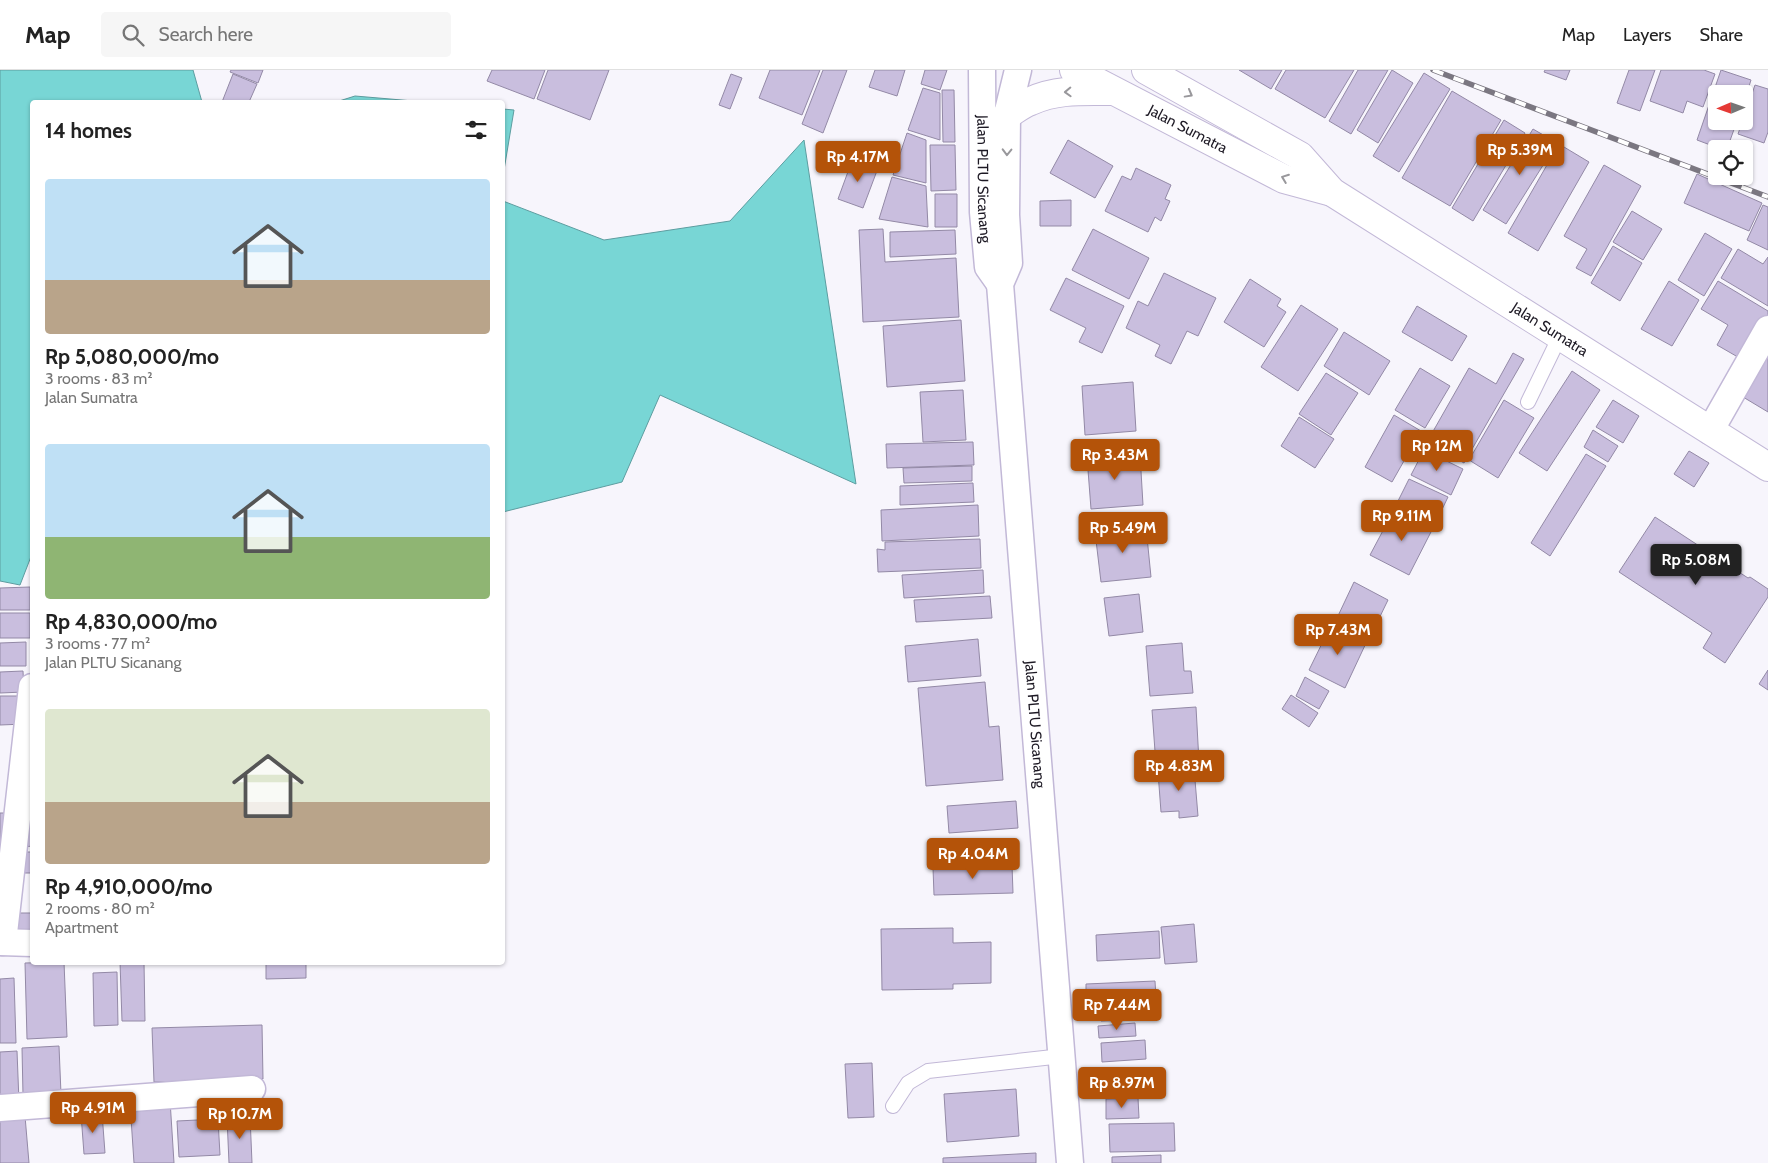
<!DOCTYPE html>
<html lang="en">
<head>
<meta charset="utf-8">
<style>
	body { margin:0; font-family:Cabin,sans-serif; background:#f6f6f6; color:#222; height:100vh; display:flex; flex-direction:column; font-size:19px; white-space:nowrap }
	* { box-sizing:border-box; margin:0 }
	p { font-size:16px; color:#767676 }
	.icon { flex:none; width:28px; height:28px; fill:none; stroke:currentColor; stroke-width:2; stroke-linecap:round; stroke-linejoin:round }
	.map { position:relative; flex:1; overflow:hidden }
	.drawer { position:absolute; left:30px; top:30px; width:475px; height:865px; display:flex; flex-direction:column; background:#fff; border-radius:5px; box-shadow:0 1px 4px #0004 }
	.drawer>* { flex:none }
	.needle { width:32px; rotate:268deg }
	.fabs { position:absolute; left:1708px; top:15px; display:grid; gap:10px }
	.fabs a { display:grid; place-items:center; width:45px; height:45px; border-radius:5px; background:#fff; box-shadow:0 1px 4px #0004; font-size:25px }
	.price { position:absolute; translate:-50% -42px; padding:0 11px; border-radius:5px; background:#b45309; color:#fff; font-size:16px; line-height:32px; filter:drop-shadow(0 1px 2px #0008) }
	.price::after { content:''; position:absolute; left:50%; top:30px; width:15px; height:11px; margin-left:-8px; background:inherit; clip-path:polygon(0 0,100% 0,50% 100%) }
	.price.active { background:#222; color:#fff }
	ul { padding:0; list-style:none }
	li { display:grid; align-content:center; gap:10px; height:265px; padding:0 15px }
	li span { display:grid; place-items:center; height:155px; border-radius:5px; color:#555 }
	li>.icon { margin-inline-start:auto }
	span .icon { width:90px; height:90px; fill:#fffc; stroke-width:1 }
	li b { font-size:21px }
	h2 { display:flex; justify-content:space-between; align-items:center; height:60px; padding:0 15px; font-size:21px }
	header { display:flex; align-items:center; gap:30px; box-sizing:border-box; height:70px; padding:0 25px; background:#fff; border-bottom:1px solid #e0e0e0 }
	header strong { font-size:24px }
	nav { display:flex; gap:28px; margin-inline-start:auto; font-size:18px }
	.search { width:350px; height:45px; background:#f6f6f6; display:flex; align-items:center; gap:12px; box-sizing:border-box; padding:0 18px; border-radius:5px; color:#767676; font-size:19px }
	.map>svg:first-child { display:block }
</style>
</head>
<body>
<header>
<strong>Map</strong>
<div class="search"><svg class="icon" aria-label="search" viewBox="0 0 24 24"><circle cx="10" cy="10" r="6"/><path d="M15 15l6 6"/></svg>Search here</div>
<nav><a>Map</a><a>Layers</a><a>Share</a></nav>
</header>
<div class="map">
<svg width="1768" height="1093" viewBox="0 0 1768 1093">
	<rect width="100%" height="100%" fill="#f7f5fc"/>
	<path fill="#78d6d5" stroke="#5d9da0" d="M 0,0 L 193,0 L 202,32 L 32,32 L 32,484 L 20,515 L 0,511 Z
		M 355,26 L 425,32 L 336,32 Z
		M 503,39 L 514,40 L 503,106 L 502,39 Z
		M 804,70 L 856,414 L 660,325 L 622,412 L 503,442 L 503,131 L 604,170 L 730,151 Z"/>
	<path fill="#c9bede" stroke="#9389a6" d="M 231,0 L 263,0 L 258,13 L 230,2 Z
		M 492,0 L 545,0 L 534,29 L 487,11 Z
		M 548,0 L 609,0 L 590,50 L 537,29 Z
		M 770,0 L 820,0 L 802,45 L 759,28 Z
		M 823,0 L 847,0 L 823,63 L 802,54 Z
		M 875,0 L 905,0 L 897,26 L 869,17 Z
		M 925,0 L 947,0 L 940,20 L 921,14 Z
		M 1239,0 L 1282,0 L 1271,19 Z
		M 1286,0 L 1354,0 L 1325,48 L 1275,19 Z
		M 1358,0 L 1388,0 L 1351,64 L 1329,51 Z
		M 1392,0 L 1413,13 L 1378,73 L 1357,60 Z
		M 1545,0 L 1570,0 L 1566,10 L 1544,2 Z
		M 1629,0 L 1655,0 L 1640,41 L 1617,33 Z
		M 1661,0 L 1704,0 L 1715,4 L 1703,37 L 1687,31 L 1683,43 L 1650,31 Z
		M 1721,0 L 1751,10 L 1744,32 L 1744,24 L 1716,24 L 1716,51 L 1737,51 L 1727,79 L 1721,79 L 1697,70 Z
		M 1424,3 L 1450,19 L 1399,102 L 1373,86 Z
		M 233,4 L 257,14 L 249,32 L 222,32 Z
		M 731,4 L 742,8 L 730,39 L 719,35 Z
		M 1755,15 L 1768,19 L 1768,62 L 1764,73 L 1738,64 Z
		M 923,18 L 940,23 L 940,70 L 908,60 Z
		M 942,20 L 954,20 L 955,72 L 943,72 Z
		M 1452,21 L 1501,50 L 1450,136 L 1402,108 Z
		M 1504,50 L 1525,63 L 1473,151 L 1452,138 Z
		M 1533,59 L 1557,73 L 1506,154 L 1483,140 Z
		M 907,63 L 926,70 L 926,113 L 893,105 Z
		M 1068,70 L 1113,96 L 1095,128 L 1050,103 Z
		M 1559,74 L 1589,92 L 1538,181 L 1508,163 Z
		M 930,75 L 955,75 L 956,120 L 931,121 Z
		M 853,88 L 878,98 L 863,138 L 838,129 Z
		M 1604,95 L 1641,116 L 1591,206 L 1576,198 L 1587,179 L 1564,166 Z
		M 1136,98 L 1171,115 L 1165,129 L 1170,131 L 1161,151 L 1155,147 L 1148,162 L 1105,141 L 1122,106 L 1131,110 Z
		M 1697,104 L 1762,133 L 1749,161 L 1684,133 Z
		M 892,107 L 926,116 L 928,157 L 879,149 Z
		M 935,124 L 957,124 L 957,157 L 935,157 Z
		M 1071,130 L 1071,156 L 1040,156 L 1040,131 Z
		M 1763,135 L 1768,137 L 1768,180 L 1747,170 Z
		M 1632,141 L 1662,159 L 1643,190 L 1613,172 Z
		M 883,159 L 885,192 L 956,188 L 959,247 L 863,252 L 859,160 Z
		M 1093,159 L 1149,188 L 1129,229 L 1072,200 Z
		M 955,160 L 956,184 L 890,187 L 890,162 Z
		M 1705,163 L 1732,179 L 1704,226 L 1678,210 Z
		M 1613,176 L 1642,193 L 1620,231 L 1591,213 Z
		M 1738,179 L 1763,194 L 1768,187 L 1768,236 L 1721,208 Z
		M 1164,203 L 1216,228 L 1198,266 L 1187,261 L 1171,294 L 1155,286 L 1160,275 L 1126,258 L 1138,231 L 1148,236 Z
		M 1066,208 L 1124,236 L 1102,283 L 1079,272 L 1086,258 L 1050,240 Z
		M 1250,209 L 1281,229 L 1277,236 L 1286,242 L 1264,277 L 1224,252 Z
		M 1669,211 L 1699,230 L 1672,276 L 1641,259 Z
		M 1718,211 L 1768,241 L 1768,248 L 1743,290 L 1717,275 L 1728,255 L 1701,239 Z
		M 1301,235 L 1338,259 L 1298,321 L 1261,297 Z
		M 1417,236 L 1467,266 L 1452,291 L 1402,262 Z
		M 961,250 L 965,311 L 887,317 L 883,256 Z
		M 1344,262 L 1390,291 L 1369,325 L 1324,296 Z
		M 1768,275 L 1768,342 L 1738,324 Z
		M 1513,283 L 1524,289 L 1464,393 L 1427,372 L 1469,298 L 1496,314 Z
		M 1420,298 L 1450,316 L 1425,358 L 1395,340 Z
		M 1572,301 L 1600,320 L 1547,401 L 1519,383 Z
		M 1326,303 L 1358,323 L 1331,365 L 1299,344 Z
		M 1133,312 L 1136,361 L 1085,365 L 1082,316 Z
		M 963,320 L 966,370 L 923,372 L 920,322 Z
		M 1504,330 L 1534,348 L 1498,408 L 1469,390 Z
		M 1613,330 L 1639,346 L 1623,373 L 1596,357 Z
		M 1394,345 L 1421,361 L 1392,412 L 1365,397 Z
		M 1299,347 L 1334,369 L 1315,398 L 1281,376 Z
		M 1593,360 L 1618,376 L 1608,392 L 1584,377 Z
		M 973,372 L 974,395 L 887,398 L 886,374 Z
		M 1424,380 L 1463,399 L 1451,425 L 1411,405 Z
		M 1689,381 L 1709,393 L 1694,417 L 1674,404 Z
		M 1140,384 L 1143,435 L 1091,439 L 1087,387 Z
		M 1586,384 L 1606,396 L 1550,486 L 1531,473 Z
		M 972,396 L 972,411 L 904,413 L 903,398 Z
		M 1409,409 L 1448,427 L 1435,454 L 1396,435 Z
		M 973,413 L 974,432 L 900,435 L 900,416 Z
		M 978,435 L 979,466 L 882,471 L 881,440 Z
		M 1395,438 L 1433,458 L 1409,505 L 1370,485 Z
		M 1655,447 L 1748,508 L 1750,507 L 1768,519 L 1768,527 L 1725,593 L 1703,578 L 1712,563 L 1619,502 Z
		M 1146,457 L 1151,507 L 1101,512 L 1095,462 Z
		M 980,469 L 981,498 L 878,502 L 877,479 L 885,480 L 885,472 Z
		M 983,500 L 984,523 L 904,528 L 902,505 Z
		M 1354,512 L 1388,530 L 1371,565 L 1337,548 Z
		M 30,517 L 30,540 L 0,540 L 0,518 Z
		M 1139,524 L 1143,562 L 1109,566 L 1104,528 Z
		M 990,526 L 992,548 L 916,552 L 914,530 Z
		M 0,543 L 30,543 L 30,568 L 0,568 Z
		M 1332,553 L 1367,571 L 1345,618 L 1309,600 Z
		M 978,569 L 981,606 L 908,612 L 905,576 Z
		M 26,572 L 26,596 L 0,596 L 0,573 Z
		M 1182,573 L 1184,601 L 1191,601 L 1193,623 L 1150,626 L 1146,576 Z
		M 1768,600 L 1768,620 L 1759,614 Z
		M 23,601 L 24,622 L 0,623 L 0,602 Z
		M 1305,607 L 1329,621 L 1319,639 L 1296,626 Z
		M 985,612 L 989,657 L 999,656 L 1003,710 L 926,716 L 918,618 Z
		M 1291,625 L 1318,643 L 1309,657 L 1282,639 Z
		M 0,626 L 25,626 L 25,654 L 0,655 Z
		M 1196,637 L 1199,692 L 1156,695 L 1152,640 Z
		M 1194,698 L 1198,746 L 1179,748 L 1179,741 L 1161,742 L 1158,702 Z
		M 1016,731 L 1018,758 L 949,763 L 947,736 Z
		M 0,743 L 10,743 L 11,773 L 0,774 Z
		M 32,753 L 32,776 L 24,777 L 23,754 Z
		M 20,782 L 32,782 L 32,803 L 20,803 Z
		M 1012,795 L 1013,823 L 934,825 L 933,798 Z
		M 10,843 L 32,843 L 32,866 L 10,866 Z
		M 1194,854 L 1197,892 L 1165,894 L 1161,857 Z
		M 953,858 L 953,873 L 991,872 L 991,913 L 953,914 L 953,919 L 882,920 L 881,859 Z
		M 1159,861 L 1160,888 L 1097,891 L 1096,865 Z
		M 64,892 L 67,967 L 27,969 L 25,893 Z
		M 120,892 L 144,892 L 145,951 L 122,951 Z
		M 266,892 L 306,892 L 306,908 L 266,909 Z
		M 117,902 L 118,955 L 94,956 L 93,903 Z
		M 14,908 L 16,973 L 0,973 L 0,909 Z
		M 1155,911 L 1156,928 L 1086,931 L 1086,914 Z
		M 1132,932 L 1133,950 L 1101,951 L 1100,934 Z
		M 1135,953 L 1136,966 L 1099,968 L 1098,956 Z
		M 262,955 L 263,1009 L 154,1012 L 152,958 Z
		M 1145,970 L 1146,989 L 1102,992 L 1101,973 Z
		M 59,976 L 61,1024 L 23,1025 L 22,978 Z
		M 17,981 L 19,1032 L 0,1033 L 0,982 Z
		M 872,993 L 874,1047 L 848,1048 L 845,994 Z
		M 1162,999 L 1163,1019 L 1112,1021 L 1111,1001 Z
		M 1016,1019 L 1019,1066 L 947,1072 L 944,1024 Z
		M 1138,1028 L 1139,1048 L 1106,1049 L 1106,1029 Z
		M 170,1030 L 174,1093 L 134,1093 L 130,1033 Z
		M 102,1043 L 105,1083 L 84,1084 L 81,1044 Z
		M 25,1046 L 29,1093 L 0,1093 L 0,1048 Z
		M 250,1046 L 252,1093 L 229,1093 L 227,1048 Z
		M 218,1049 L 220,1085 L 179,1087 L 177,1051 Z
		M 1174,1053 L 1175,1081 L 1110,1082 L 1109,1054 Z
		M 1036,1083 L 1036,1093 L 943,1093 L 943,1088 Z
		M 1161,1085 L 1161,1093 L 1112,1093 L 1112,1087 Z"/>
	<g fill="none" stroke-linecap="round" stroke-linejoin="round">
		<g stroke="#c2b8d7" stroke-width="16">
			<path id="service" d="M 1528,332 L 1560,266
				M 893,1036 L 908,1013 L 928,1001 L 1062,986"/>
		</g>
		<g stroke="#c2b8d7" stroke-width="29">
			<g id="minor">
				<path id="s1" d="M 982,0 L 983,142 L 988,197 L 1000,214"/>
				<path id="s2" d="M 1018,0 L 1007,45 L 1006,145 L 1009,193 L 1000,214 L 1070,1093"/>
				<path d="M 1710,361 L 1768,259"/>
				<path d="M 0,872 L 32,873"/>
				<path d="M 3,872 L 32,617"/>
				<path d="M 0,1038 L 252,1019"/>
			</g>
		</g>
		<g stroke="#c2b8d7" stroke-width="30">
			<g id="trunk">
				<path id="s3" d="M 1074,0 L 1284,109 L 1332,122"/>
				<path id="s4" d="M 1146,0 L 1300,86 L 1332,122 L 1768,397"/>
				<path d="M 1007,45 C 1015,40 1022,34 1031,31 C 1057,19 1084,21 1112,21"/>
			</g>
		</g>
		<use href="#service" stroke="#fff" stroke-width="14"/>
		<use href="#minor" stroke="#fff" stroke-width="26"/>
		<use href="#trunk" stroke="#fff" stroke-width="28"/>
		<g stroke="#7b7781" stroke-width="5.5">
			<path id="rail" d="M 1433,0 L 1768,127"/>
		</g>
		<use href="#rail" stroke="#fff" stroke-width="4" stroke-dasharray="11" stroke-linecap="butt"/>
	</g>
	<defs><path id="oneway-chevron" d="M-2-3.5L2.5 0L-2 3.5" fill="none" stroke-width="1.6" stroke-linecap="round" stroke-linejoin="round" transform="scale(1.25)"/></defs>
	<g stroke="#99989c">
		<use href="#oneway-chevron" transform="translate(1068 22) rotate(178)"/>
		<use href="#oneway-chevron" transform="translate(1189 24) rotate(29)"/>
		<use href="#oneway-chevron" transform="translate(1007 82) rotate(91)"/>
		<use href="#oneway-chevron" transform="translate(1285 108) rotate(-159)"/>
	</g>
	<g text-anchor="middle" stroke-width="4" stroke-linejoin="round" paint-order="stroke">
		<g font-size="15" fill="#1d1924" stroke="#fff">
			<text dy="5" stroke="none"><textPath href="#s3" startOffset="128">Jalan Sumatra</textPath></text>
			<text dy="5" stroke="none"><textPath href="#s1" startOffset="109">Jalan PLTU Sicanang</textPath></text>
			<text dy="5" stroke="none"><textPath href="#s4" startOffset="482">Jalan Sumatra</textPath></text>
			<text dy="5" stroke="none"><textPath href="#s2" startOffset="659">Jalan PLTU Sicanang</textPath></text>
		</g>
	</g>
</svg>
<div class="fabs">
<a><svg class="needle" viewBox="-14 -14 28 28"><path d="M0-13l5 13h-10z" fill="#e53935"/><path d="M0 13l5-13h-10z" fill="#767676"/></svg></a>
<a><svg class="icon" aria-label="locate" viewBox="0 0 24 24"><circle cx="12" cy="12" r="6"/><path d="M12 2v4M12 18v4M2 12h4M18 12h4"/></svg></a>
</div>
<b class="price" style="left:1520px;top:106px">Rp 5.39M</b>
<b class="price" style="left:858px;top:113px">Rp 4.17M</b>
<b class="price" style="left:1437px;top:402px">Rp 12M</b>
<b class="price" style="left:1115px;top:411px">Rp 3.43M</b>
<b class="price" style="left:1402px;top:472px">Rp 9.11M</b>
<b class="price" style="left:1123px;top:484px">Rp 5.49M</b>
<b class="price active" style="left:1696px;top:516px">Rp 5.08M</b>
<b class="price" style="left:1338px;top:586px">Rp 7.43M</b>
<b class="price" style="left:1179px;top:722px">Rp 4.83M</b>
<b class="price" style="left:973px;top:810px">Rp 4.04M</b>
<b class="price" style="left:1117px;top:961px">Rp 7.44M</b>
<b class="price" style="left:1122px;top:1039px">Rp 8.97M</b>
<b class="price" style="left:93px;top:1064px">Rp 4.91M</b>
<b class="price" style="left:240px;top:1070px">Rp 10.7M</b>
<section class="drawer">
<h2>14 homes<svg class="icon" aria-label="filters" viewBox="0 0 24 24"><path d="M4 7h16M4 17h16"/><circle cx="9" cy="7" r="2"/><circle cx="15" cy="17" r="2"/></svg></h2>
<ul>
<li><span style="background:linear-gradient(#bfe0f5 65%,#b9a48a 0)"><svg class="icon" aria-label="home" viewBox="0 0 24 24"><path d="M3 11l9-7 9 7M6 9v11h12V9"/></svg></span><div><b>Rp 5,080,000/mo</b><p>3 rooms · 83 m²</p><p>Jalan Sumatra</p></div></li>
<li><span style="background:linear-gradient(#bfe0f5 60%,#8fb573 0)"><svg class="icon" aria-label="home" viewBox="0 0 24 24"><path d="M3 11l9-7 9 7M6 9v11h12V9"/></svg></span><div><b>Rp 4,830,000/mo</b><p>3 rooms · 77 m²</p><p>Jalan PLTU Sicanang</p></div></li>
<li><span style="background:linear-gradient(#dfe7d0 60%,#b9a48a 0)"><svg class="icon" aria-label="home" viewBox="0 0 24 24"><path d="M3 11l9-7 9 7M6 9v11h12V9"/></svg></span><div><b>Rp 4,910,000/mo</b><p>2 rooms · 80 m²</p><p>Apartment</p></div></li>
</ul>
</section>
</div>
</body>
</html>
